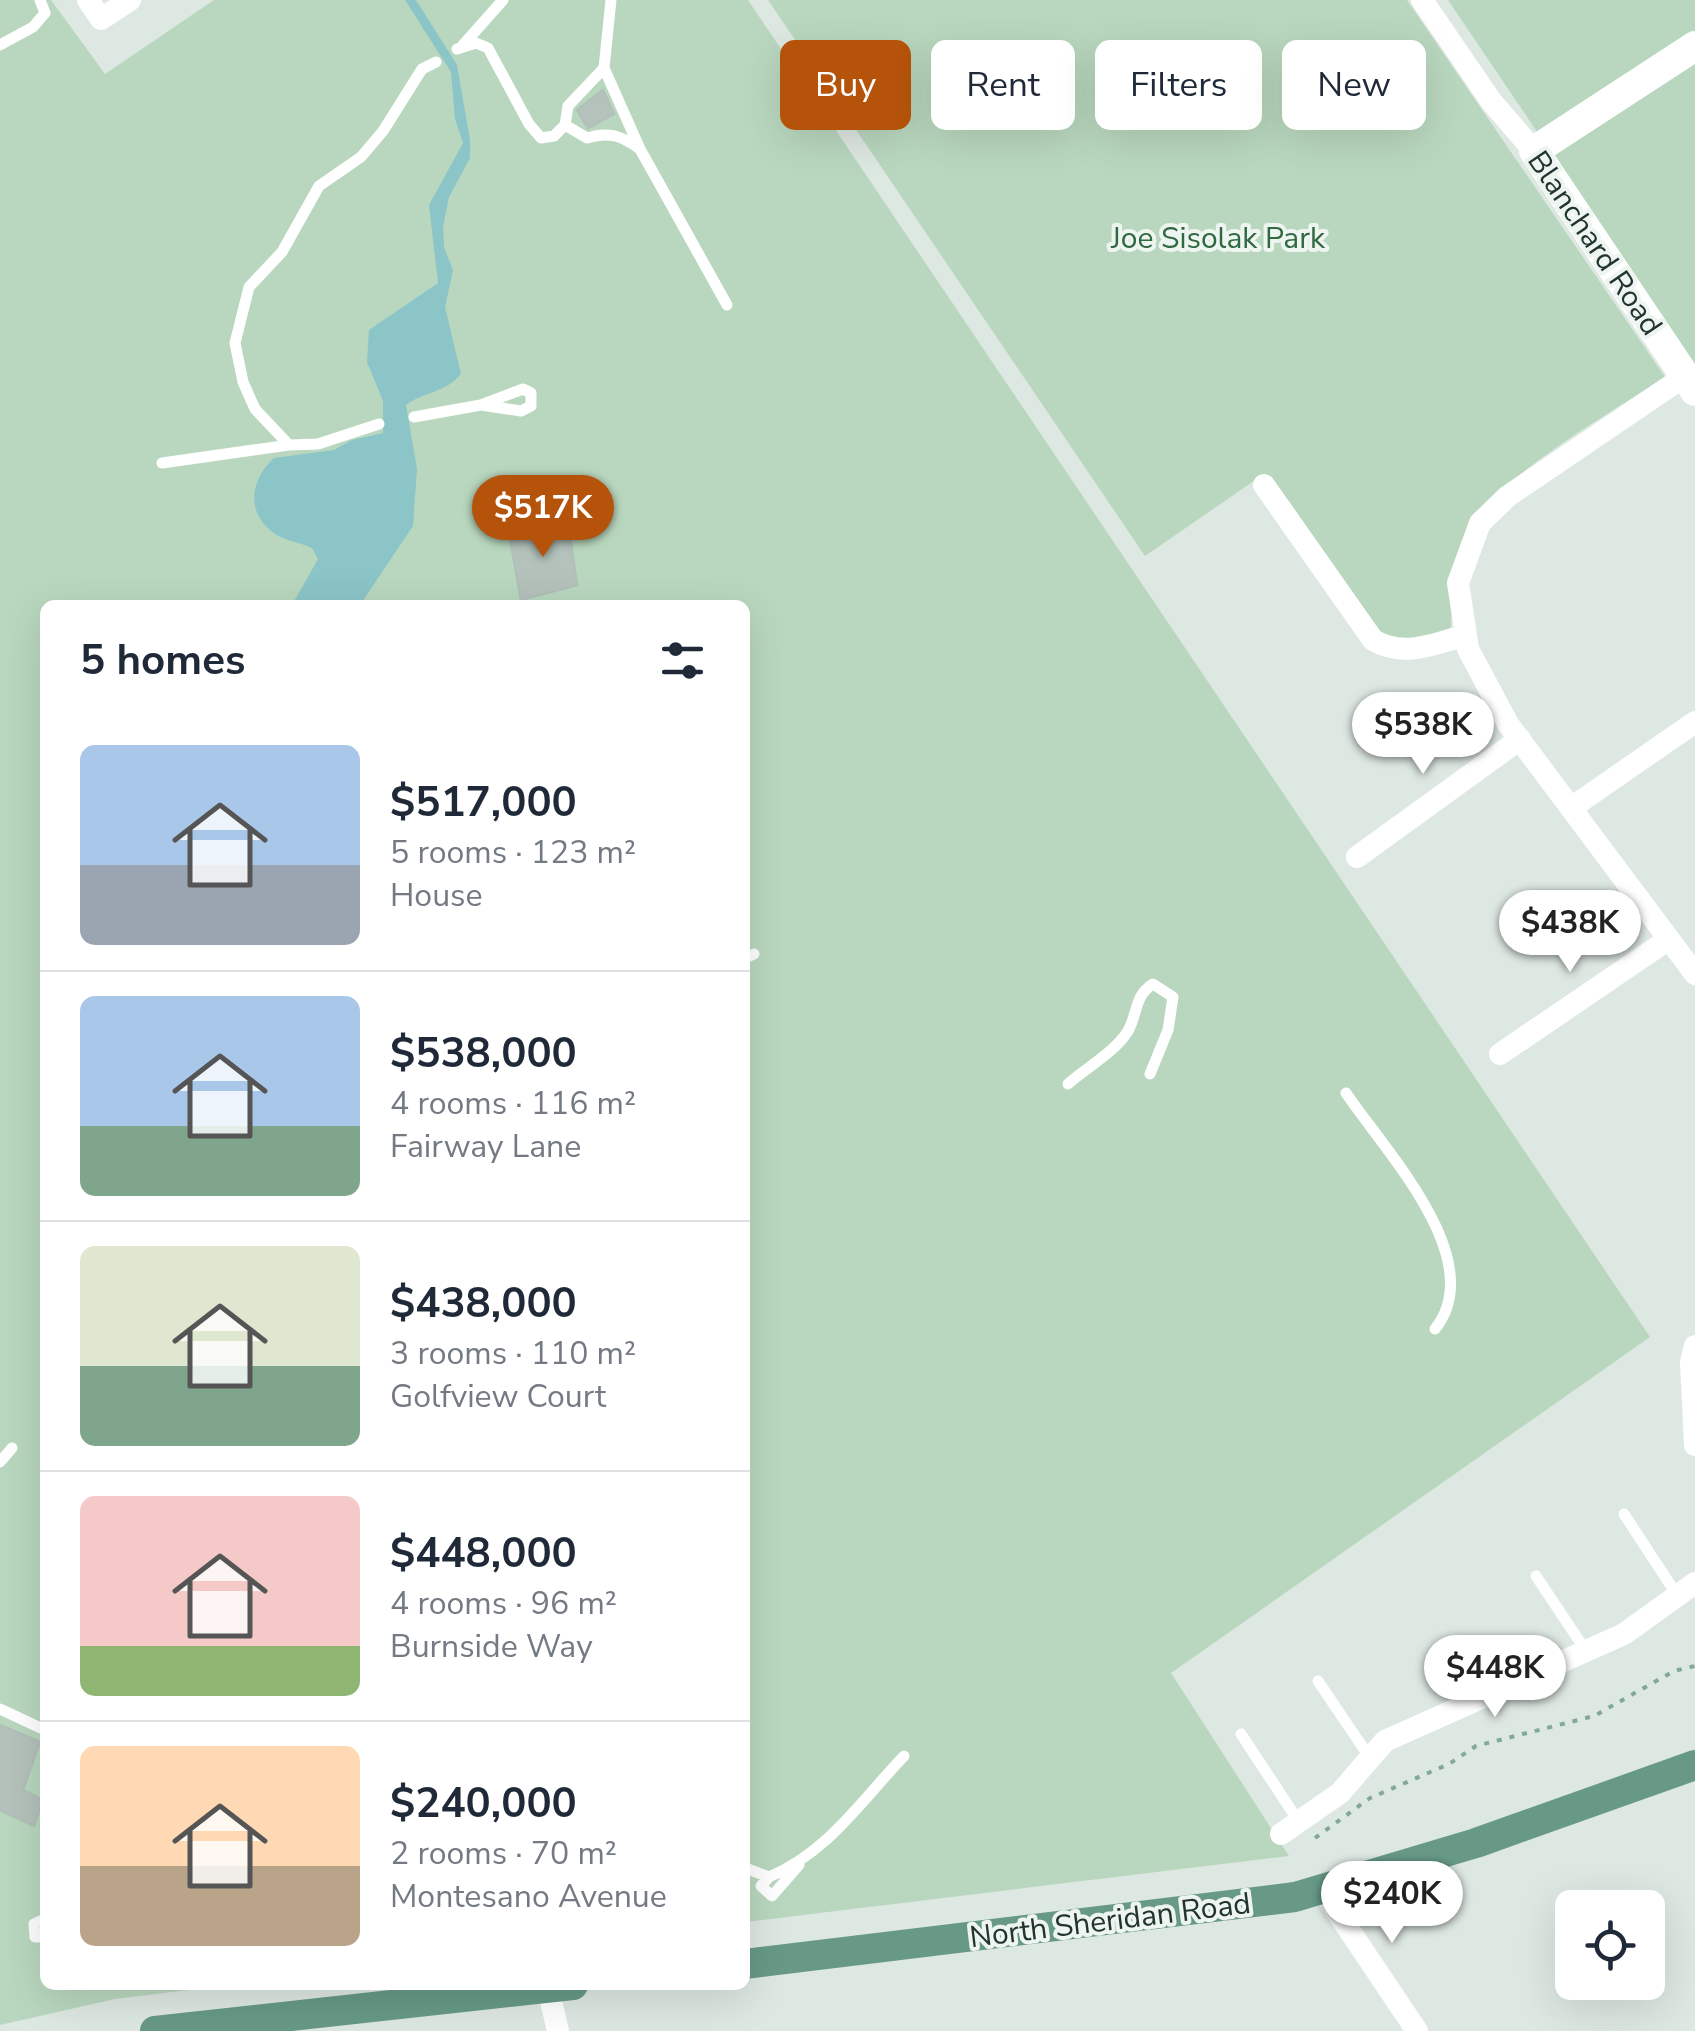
<!DOCTYPE html>
<html lang="en">
<head>
<meta charset="utf-8">
<style>
	body { margin:0; font-family:"Nunito Sans",sans-serif; background:#f6f6f7; color:#1f2937; height:100vh; display:flex; flex-direction:column; font-size:38px; white-space:nowrap }
	* { box-sizing:border-box; margin:0 }
	p { font-size:32px; color:#747a83 }
	.icon { flex:none; width:55px; height:55px; fill:none; stroke:currentColor; stroke-width:2; stroke-linecap:round; stroke-linejoin:round }
	.map { position:relative; flex:1; overflow:hidden }
	.panel { position:absolute; left:40px; top:600px; width:710px; height:1390px; display:flex; flex-direction:column; background:#fff; border-radius:15px; box-shadow:0 10px 40px #0002 }
	.panel>* { flex:none }
	.hud { position:absolute; left:780px; top:40px; width:765px; height:90px; display:flex; gap:20px }
	.buttons { position:absolute; left:1555px; top:1890px; display:grid; gap:20px }
	.buttons a { display:grid; place-items:center; width:110px; height:110px; border-radius:15px; background:#fff; box-shadow:0 10px 40px #0002; font-size:50px }
	.price { position:absolute; translate:-50% -85px; padding:0 22px; border-radius:35px; background:#fff; color:#222; font-size:32px; line-height:65px; filter:drop-shadow(0 2px 5px #0008) }
	.price::after { content:''; position:absolute; left:50%; top:60px; width:30px; height:22px; margin-left:-15px; background:inherit; clip-path:polygon(0 0,100% 0,50% 100%) }
	.price.current { background:#b45309; color:#fff }
	ul { padding:0; list-style:none }
	li { display:flex; align-items:center; gap:30px; height:250px; padding:0 40px }
	li+li { border-top:2px solid #e0e1e3 }
	li span { display:grid; place-items:center; flex:none; width:280px; height:200px; border-radius:15px; color:#555 }
	li>.icon { margin-inline-start:auto }
	span .icon { width:120px; height:120px; fill:#fffc; stroke-width:1 }
	li b { font-size:42px }
	h2 { display:flex; justify-content:space-between; align-items:center; height:120px; padding:0 40px; font-size:42px }
	.tag { padding:0 35px; border-radius:15px; background:#fff; box-shadow:0 10px 40px #0002; font-size:35px; line-height:90px }
	.tag.current { background:#b45309; color:#fff }
	.map>svg:first-child { display:block }
</style>
</head>
<body>
<div class="map">
<svg width="1695" height="2031" viewBox="0 0 1695 2031">
	<rect width="100%" height="100%" fill="#dee8e2"/>
	<path fill="#b9d7be" d="M 0,0 L 51,0 L 105,74 L 214,0 L 748,0 L 1650,1337 L 1171,1673 L 1289,1856 L 745,1922 L 745,605 L 45,605 L 45,1985 L 229,1985 L 115,1999 L 0,2025 Z
		M 768,0 L 1407,0 L 1665,377 C 1613,412 1498,475 1471,529 C 1456,560 1452,593 1451,627 C 1432,645 1407,640 1383,635 L 1264,474 L 1145,556 Z
		M 1448,0 L 1695,0 L 1695,366 Z"/>
	<path fill="#8bc5c8" d="M 405,0 L 416,0 L 457,65 L 470,140 L 470,158 L 449,197 L 443,227 L 444,247 L 453,270 L 445,307 L 461,374 C 445,393 425,391 406,405 L 417,469 L 413,526 L 360,605 L 292,605 L 318,559 L 312,548 C 301,543 284,540 275,534 C 245,513 250,480 274,458 L 334,450 L 352,440 L 383,433 L 383,401 L 367,362 L 369,330 L 438,283 L 429,205 L 463,143 L 455,119 L 451,72 Z"/>
	<path fill="#b4c2bb" stroke="#b1c0b9" stroke-width="2.5" d="M 603,90 L 614,114 L 588,128 L 577,110 Z
		M 568,521 L 577,585 L 521,600 L 509,533 Z
		M 0,1725 L 40,1742 L 23,1790 L 43,1800 L 34,1826 L 0,1810 Z"/>
	<g fill="none" stroke-linecap="round" stroke-linejoin="round">
		<path stroke="#82a898" stroke-width="4" stroke-dasharray="5 8" stroke-linecap="butt" d="M 1315,1838 L 1370,1798 L 1449,1764 L 1476,1746 L 1594,1716 L 1674,1671 L 1695,1666"/>
		<path stroke="#fff" stroke-width="11" d="M 0,45 L 33,27 L 45,13 L 40,0
			M 463,45 L 503,0
			M 457,49 L 476,43 L 488,48 L 529,124 L 541,138 L 554,136 L 565,125 L 568,106 L 604,68 L 611,0
			M 604,68 L 640,149
			M 565,125 L 587,138 C 609,131 622,136 640,149 L 727,305
			M 414,417 L 481,405 L 521,411 L 531,406 L 531,393 L 523,389 L 481,405
			M 379,424 L 318,444 L 289,445 L 255,409 L 243,382 L 235,343 L 249,287 L 282,252 L 319,186 L 361,157 L 383,131 L 422,69 L 436,62
			M 162,463 L 289,445
			M 745,958 L 754,954
			M 1068,1084 C 1086,1068 1115,1052 1128,1031 C 1138,1013 1134,996 1153,984 L 1173,997 L 1168,1030 L 1150,1074
			M 1346,1093 C 1385,1151 1490,1260 1435,1329
			M 0,1462 L 12,1448
			M 1624,1514 L 1677,1595
			M 1536,1576 L 1586,1651
			M 1318,1681 L 1370,1758
			M 0,1709 L 45,1730
			M 1241,1734 L 1299,1822
			M 745,1868 L 769,1877 C 827,1853 861,1801 904,1756
			M 769,1877 L 761,1886 L 772,1896 L 799,1865
			M 45,1919 L 34,1924 L 35,1937 L 45,1937"/>
		<path stroke="#fff" stroke-width="22" d="M 88,0 L 101,19 L 130,0
			M 1422,0 L 1491,101 L 1534,151
			M 1685,376 L 1508,496 L 1480,523 L 1458,583 L 1468,649 L 1508,724 L 1695,974
			M 1264,485 L 1373,640 C 1404,658 1434,644 1466,635
			M 1571,808 L 1695,722
			M 1357,857 L 1520,739
			M 1500,1054 L 1669,939
			M 1695,1346 L 1691,1362 L 1695,1445
			M 1281,1834 L 1340,1793 L 1385,1741 L 1624,1634 L 1695,1583
			M 1323,1891 L 1417,2031
			M 548,1988 L 558,2031"/>
		<path stroke="#fff" stroke-width="30" d="M 1695,46 L 1534,151 L 1695,391"/>
		<path stroke="#679986" stroke-width="30" d="M 745,1964 L 1295,1897 L 1476,1843 L 1695,1765
			M 155,2031 L 573,1985"/>
	</g>
	<g text-anchor="middle" stroke-width="8" stroke-linejoin="round" paint-order="stroke">
		<g font-size="30" fill="#306840" stroke="#eef5f1">
			<text x="1218" y="248">Joe Sisolak Park</text>
		</g>
		<g font-size="30" fill="#21352e" stroke="#eef5f1">
			<text transform="translate(1595 243) rotate(56)" y="10">Blanchard Road</text>
			<text transform="translate(1110 1920) rotate(-7)" y="10">North Sheridan Road</text>
		</g>
	</g>
</svg>
<div class="buttons">
<a><svg class="icon" aria-label="locate" viewBox="0 0 24 24"><circle cx="12" cy="12" r="6"/><path d="M12 2v4M12 18v4M2 12h4M18 12h4"/></svg></a>
</div>
<b class="price current" style="left:543px;top:560px">$517K</b>
<b class="price" style="left:1423px;top:777px">$538K</b>
<b class="price" style="left:1570px;top:975px">$438K</b>
<b class="price" style="left:1495px;top:1720px">$448K</b>
<b class="price" style="left:1392px;top:1946px">$240K</b>
<div class="hud">
<a class="tag current">Buy</a>
<a class="tag">Rent</a>
<a class="tag">Filters</a>
<a class="tag">New</a>
</div>
<section class="panel">
<h2>5 homes<svg class="icon" aria-label="filters" viewBox="0 0 24 24"><path d="M4 7h16M4 17h16"/><circle cx="9" cy="7" r="2"/><circle cx="15" cy="17" r="2"/></svg></h2>
<ul>
<li><span style="background:linear-gradient(#a9c7e8 60%,#9aa5b1 0)"><svg class="icon" aria-label="home" viewBox="0 0 24 24"><path d="M3 11l9-7 9 7M6 9v11h12V9"/></svg></span><div><b>$517,000</b><p>5 rooms · 123 m²</p><p>House</p></div></li>
<li><span style="background:linear-gradient(#a9c7e8 65%,#7fa58c 0)"><svg class="icon" aria-label="home" viewBox="0 0 24 24"><path d="M3 11l9-7 9 7M6 9v11h12V9"/></svg></span><div><b>$538,000</b><p>4 rooms · 116 m²</p><p>Fairway Lane</p></div></li>
<li><span style="background:linear-gradient(#dfe7d0 60%,#7fa58c 0)"><svg class="icon" aria-label="home" viewBox="0 0 24 24"><path d="M3 11l9-7 9 7M6 9v11h12V9"/></svg></span><div><b>$438,000</b><p>3 rooms · 110 m²</p><p>Golfview Court</p></div></li>
<li><span style="background:linear-gradient(#f6c9c9 75%,#8fb573 0)"><svg class="icon" aria-label="home" viewBox="0 0 24 24"><path d="M3 11l9-7 9 7M6 9v11h12V9"/></svg></span><div><b>$448,000</b><p>4 rooms · 96 m²</p><p>Burnside Way</p></div></li>
<li><span style="background:linear-gradient(#ffd9b3 60%,#b9a48a 0)"><svg class="icon" aria-label="home" viewBox="0 0 24 24"><path d="M3 11l9-7 9 7M6 9v11h12V9"/></svg></span><div><b>$240,000</b><p>2 rooms · 70 m²</p><p>Montesano Avenue</p></div></li>
</ul>
</section>
</div>
</body>
</html>
